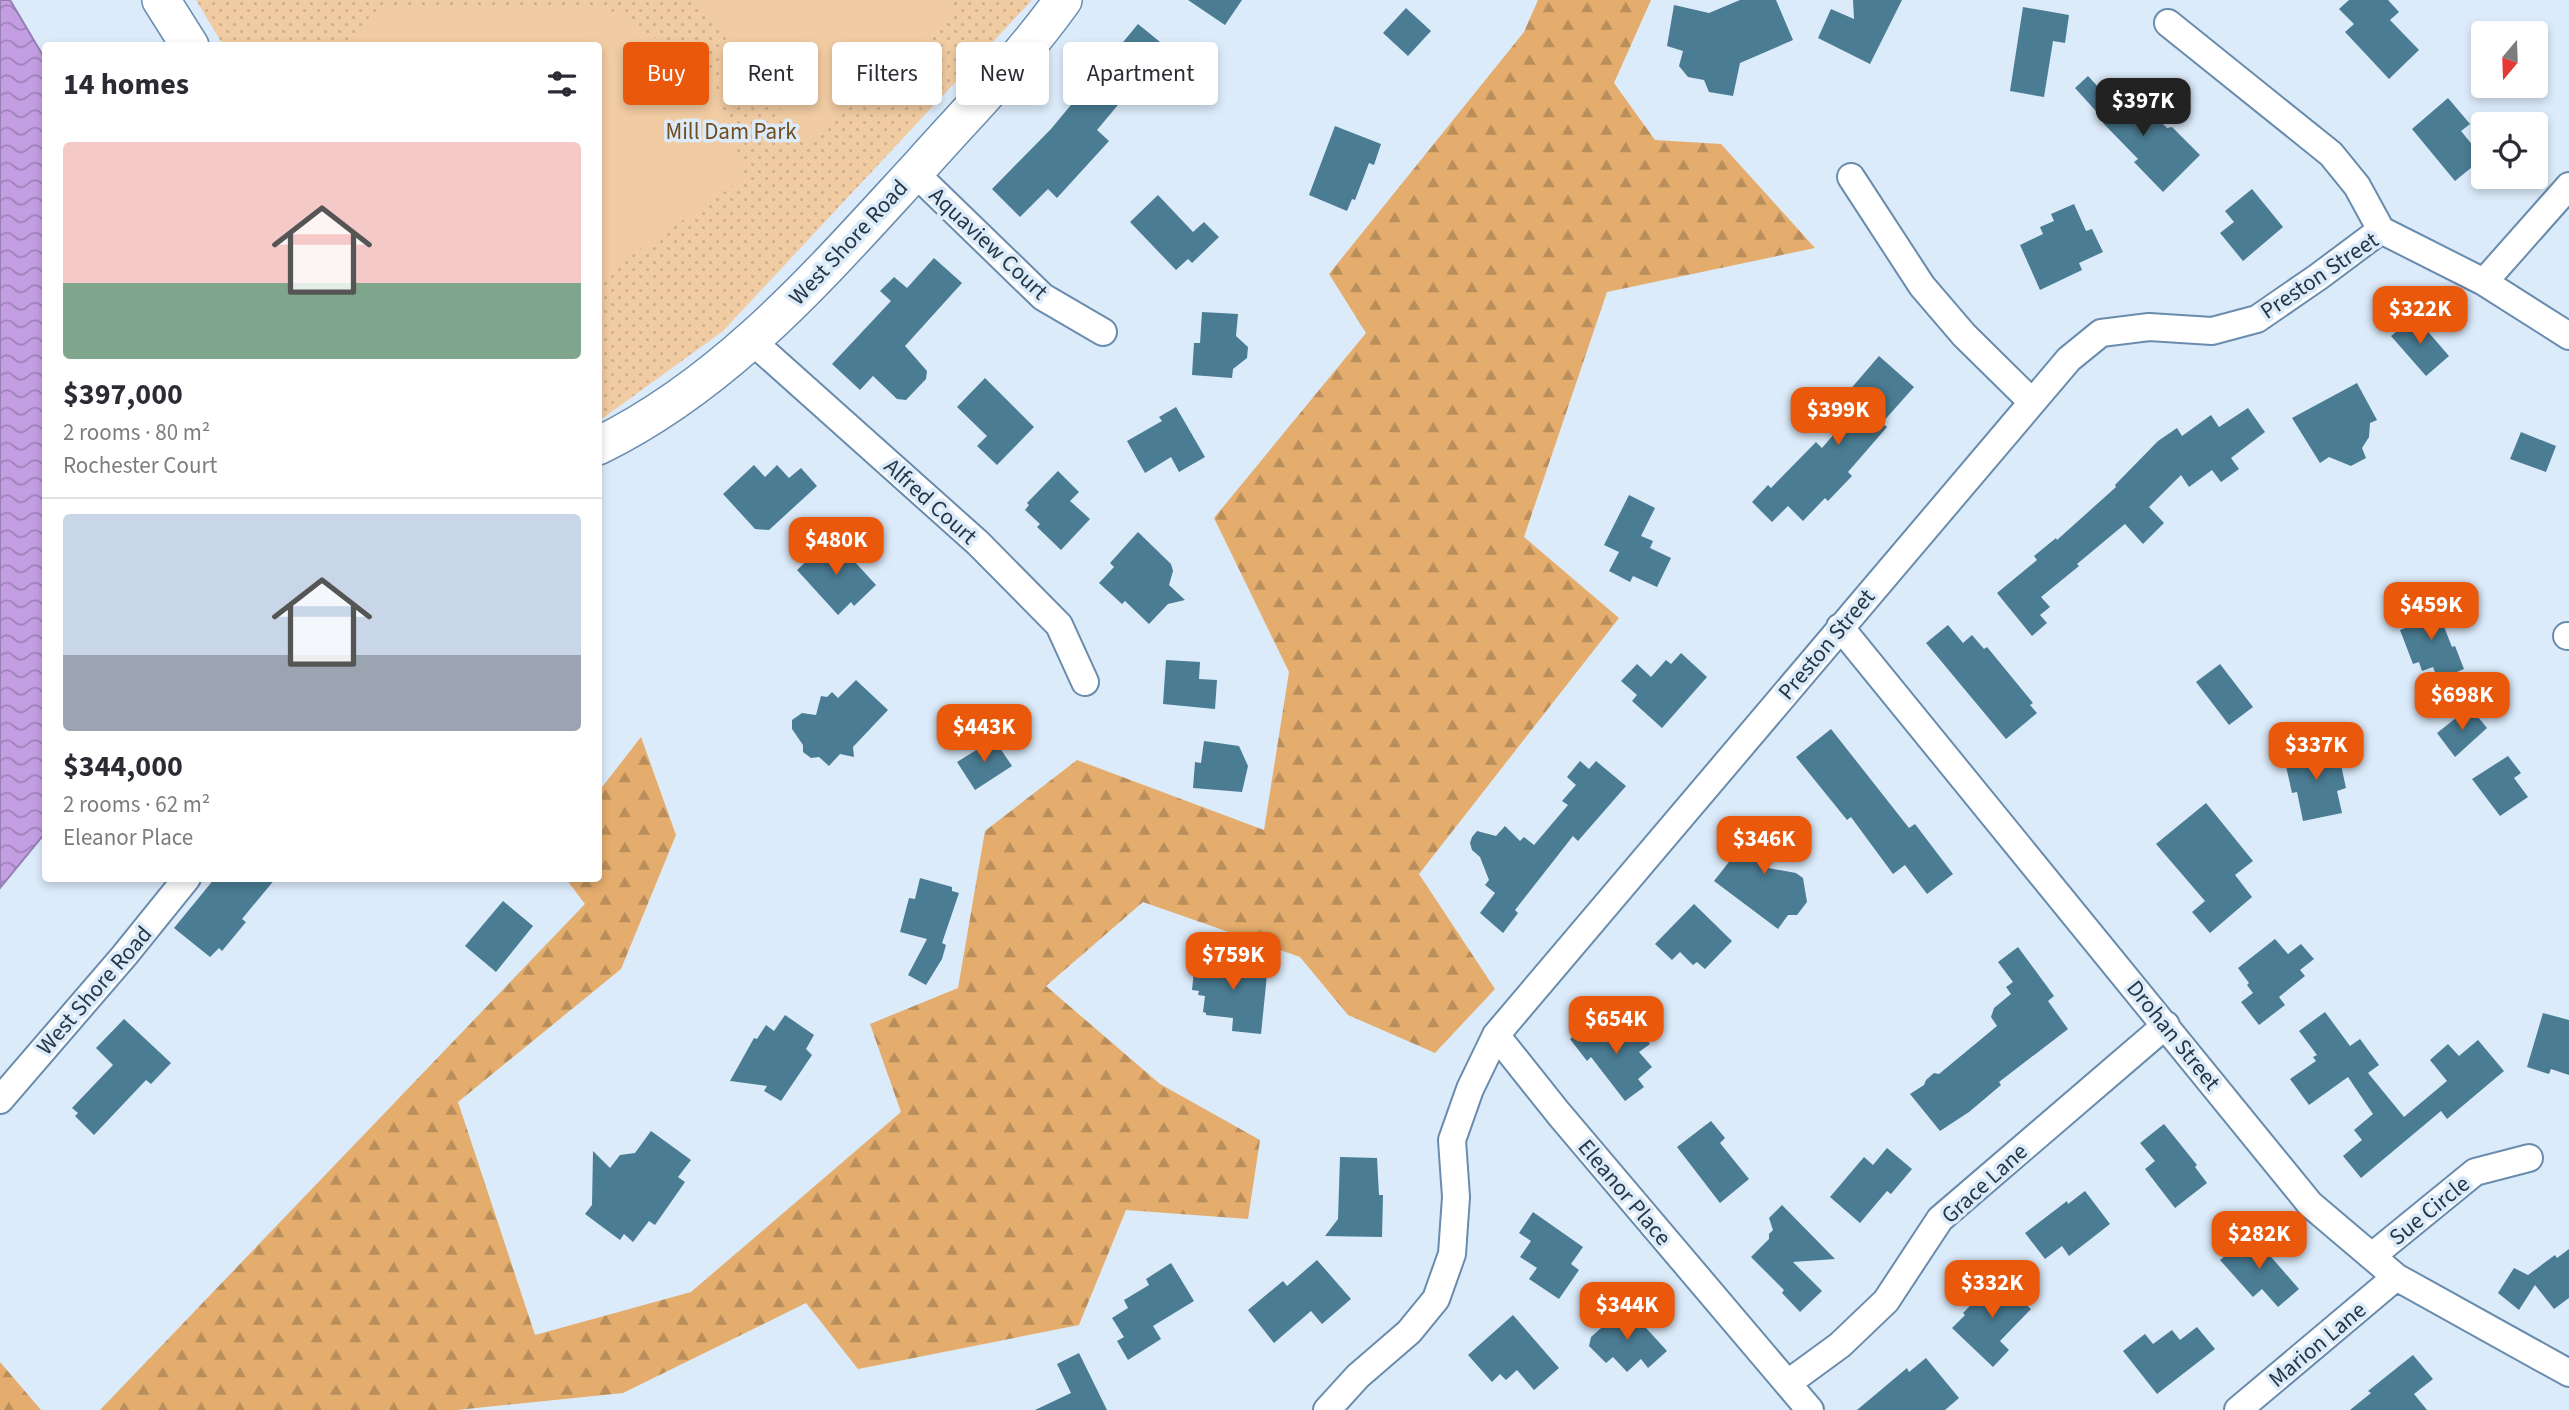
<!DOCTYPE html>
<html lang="en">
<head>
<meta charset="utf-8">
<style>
	body { margin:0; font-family:"Source Sans 3",sans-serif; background:#f7f7f7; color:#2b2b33; height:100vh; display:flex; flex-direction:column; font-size:26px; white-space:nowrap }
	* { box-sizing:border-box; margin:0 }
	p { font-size:23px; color:#7c7c81 }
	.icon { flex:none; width:38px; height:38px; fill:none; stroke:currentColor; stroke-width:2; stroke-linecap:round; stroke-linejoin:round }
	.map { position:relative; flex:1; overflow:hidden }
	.sheet { position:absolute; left:42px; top:42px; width:560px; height:840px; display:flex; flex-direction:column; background:#fff; border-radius:7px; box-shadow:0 4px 10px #0003 }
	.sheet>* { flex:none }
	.top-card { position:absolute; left:623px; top:42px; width:665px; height:63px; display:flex; gap:14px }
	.needle { width:46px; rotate:199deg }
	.tools { position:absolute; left:2471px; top:21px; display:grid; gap:14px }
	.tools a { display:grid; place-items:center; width:77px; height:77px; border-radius:7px; background:#fff; box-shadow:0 4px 10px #0003; font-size:35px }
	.price { position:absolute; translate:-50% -60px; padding:0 16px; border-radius:14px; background:#ea580c; color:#fff; font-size:23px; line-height:46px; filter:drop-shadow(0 2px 4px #0008) }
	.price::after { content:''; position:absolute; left:50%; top:42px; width:21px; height:16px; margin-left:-10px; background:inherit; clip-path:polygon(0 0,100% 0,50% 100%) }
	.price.current { background:#222; color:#fff }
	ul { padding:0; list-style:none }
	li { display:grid; align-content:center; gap:14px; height:371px; padding:0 21px }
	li+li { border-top:2px solid #e1e1e2 }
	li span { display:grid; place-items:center; height:217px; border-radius:7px; color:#555 }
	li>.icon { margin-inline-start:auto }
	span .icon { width:126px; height:126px; fill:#fffc; stroke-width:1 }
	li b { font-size:30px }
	h2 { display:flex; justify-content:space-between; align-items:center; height:84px; padding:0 21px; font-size:30px }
	.chip { padding:0 24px; border-radius:7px; background:#fff; box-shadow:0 4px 10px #0003; font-size:24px; line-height:63px }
	.chip.current { background:#ea580c; color:#fff }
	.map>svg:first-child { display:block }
</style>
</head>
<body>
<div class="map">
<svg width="2569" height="1410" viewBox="0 0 2569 1410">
	<defs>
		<pattern id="forest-firs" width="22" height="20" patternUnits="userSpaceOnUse" patternTransform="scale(1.75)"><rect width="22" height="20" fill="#e4ad6d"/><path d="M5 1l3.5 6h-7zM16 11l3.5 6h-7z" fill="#b98e5b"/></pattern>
		<pattern id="park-dots" width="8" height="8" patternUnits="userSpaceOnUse" patternTransform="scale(1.75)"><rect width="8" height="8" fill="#f1cba2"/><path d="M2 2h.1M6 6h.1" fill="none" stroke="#cfaf8d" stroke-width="1.8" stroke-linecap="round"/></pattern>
		<pattern id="water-waves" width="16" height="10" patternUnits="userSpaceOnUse" patternTransform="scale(1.75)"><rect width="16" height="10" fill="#c49ee3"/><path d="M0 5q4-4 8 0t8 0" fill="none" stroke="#9f82ba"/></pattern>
	</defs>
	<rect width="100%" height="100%" fill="#dcebfa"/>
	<path fill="url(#forest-firs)" d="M 1538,0 L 1651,0 L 1614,83 L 1655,140 L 1721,144 L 1815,248 L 1607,292 L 1524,537 L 1619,618 L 1419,874 L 1495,989 L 1435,1053 L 1348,1015 L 1300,957 L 1143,902 L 1046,986 L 1160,1084 L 1260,1140 L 1248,1219 L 1126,1210 L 1079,1325 L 858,1369 L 806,1303 L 623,1393 L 457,1410 L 100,1410 L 585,904 L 566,879 L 598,878 L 599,791 L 641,737 L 676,835 L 621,969 L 458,1102 L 535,1335 L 691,1292 L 901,1112 L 870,1024 L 958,988 L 985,831 L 1077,760 L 1264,830 L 1289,672 L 1214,518 L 1366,333 L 1329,274 L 1524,32 Z
		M 0,1362 L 41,1410 L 0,1410 Z"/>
	<path fill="url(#park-dots)" d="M 196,0 L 1032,0 L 723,331 L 599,421 L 598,46 L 223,45 Z"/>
	<path fill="#f1cba2" d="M 697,0 L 953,0 L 951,15 L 806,143 Z
		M 390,7 L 605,7 L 712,73 L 744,178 L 599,278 L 598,46 L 345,45 Z"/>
	<path fill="url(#water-waves)" stroke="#957fb3" stroke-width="2" d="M 0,0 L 10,0 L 45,59 L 46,832 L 0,888 Z"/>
	<path fill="#4a7c93" d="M 1188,0 L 1242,0 L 1225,25 Z
		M 1740,0 L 1776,0 L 1793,40 L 1740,63 L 1733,96 L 1709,92 L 1704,80 L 1688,77 L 1679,66 L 1683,51 L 1667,46 L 1674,5 L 1709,13 Z
		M 1853,0 L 1902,0 L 1870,64 L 1818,38 L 1831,9 L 1854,19 Z
		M 2349,0 L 2388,0 L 2399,12 L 2390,20 L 2419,50 L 2389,79 L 2345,32 L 2354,24 L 2339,9 Z
		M 2023,7 L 2069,15 L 2065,43 L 2053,41 L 2044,97 L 2010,91 Z
		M 1406,8 L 1431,31 L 1408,56 L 1383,33 Z
		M 1138,24 L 1181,59 L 1163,81 L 1148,69 L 1097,130 L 1109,141 L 1057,198 L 1048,189 L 1020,217 L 992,189 L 1051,129 Z
		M 2088,76 L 2118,108 L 2124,103 L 2144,123 L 2155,116 L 2167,128 L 2172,127 L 2200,155 L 2163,192 L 2134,162 L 2138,159 L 2103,123 L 2105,121 L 2075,88 Z
		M 2448,98 L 2470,124 L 2461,131 L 2483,158 L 2455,181 L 2412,129 Z
		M 1335,126 L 1381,144 L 1374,165 L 1369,163 L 1355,200 L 1352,199 L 1347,211 L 1309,195 Z
		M 2252,189 L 2283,227 L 2243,261 L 2220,233 L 2234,222 L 2225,211 Z
		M 1158,195 L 1193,232 L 1204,222 L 1219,237 L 1192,263 L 1188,259 L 1176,270 L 1130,222 Z
		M 2074,204 L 2086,231 L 2092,229 L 2103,252 L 2079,263 L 2082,270 L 2040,290 L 2020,245 L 2043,234 L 2040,227 L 2054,221 L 2051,214 Z
		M 934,258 L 962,283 L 905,346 L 927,371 L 926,379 L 906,400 L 897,399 L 873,376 L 860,390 L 832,364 L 891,301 L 880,291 L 894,277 L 907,288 Z
		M 1202,312 L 1238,314 L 1236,336 L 1248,347 L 1247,358 L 1233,369 L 1232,378 L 1192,375 L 1194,343 L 1200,343 Z
		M 2417,319 L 2449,356 L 2426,376 L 2391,336 L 2411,320 L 2413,322 Z
		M 1879,356 L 1914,387 L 1882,423 L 1887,427 L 1848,472 L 1852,476 L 1828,501 L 1825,498 L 1803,521 L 1788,506 L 1772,522 L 1752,502 L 1768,485 L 1771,488 L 1816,442 L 1822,448 L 1861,403 L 1848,392 Z
		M 985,378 L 1034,427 L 997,465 L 977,446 L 987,436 L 957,407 Z
		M 2357,383 L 2377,420 L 2370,423 L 2369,437 L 2362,448 L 2366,458 L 2351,466 L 2329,457 L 2320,463 L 2292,418 Z
		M 1176,407 L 1205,457 L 1179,472 L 1171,457 L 1145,473 L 1127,441 L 1162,421 L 1159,417 Z
		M 2248,408 L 2265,432 L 2231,458 L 2239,469 L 2221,482 L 2212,470 L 2189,487 L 2181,475 L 2149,507 L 2164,523 L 2143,544 L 2125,524 L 2077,564 L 2079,566 L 2041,597 L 2050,607 L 2040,615 L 2047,623 L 2032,636 L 1997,593 L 2037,560 L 2034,556 L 2056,538 L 2057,540 L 2116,487 L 2115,485 L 2158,441 L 2177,428 L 2182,436 L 2211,415 L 2219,427 Z
		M 2521,432 L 2556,446 L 2546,472 L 2510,459 Z
		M 754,465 L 765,477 L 777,465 L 789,478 L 801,468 L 817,486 L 769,530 L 755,529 L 723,494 Z
		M 1058,471 L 1079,492 L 1070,501 L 1090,519 L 1061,550 L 1037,527 L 1040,524 L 1025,510 L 1029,505 L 1027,503 Z
		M 1629,495 L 1655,508 L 1641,536 L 1653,541 L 1650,548 L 1671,558 L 1657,587 L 1633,576 L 1630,582 L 1609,571 L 1619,552 L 1604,545 Z
		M 1138,532 L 1171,564 L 1173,571 L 1169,585 L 1185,600 L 1168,604 L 1149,624 L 1125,601 L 1122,604 L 1099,583 L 1114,567 L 1110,563 Z
		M 832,537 L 876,585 L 854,606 L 851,602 L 838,615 L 797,570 Z
		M 2433,599 L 2452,647 L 2455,646 L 2464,669 L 2438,680 L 2433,667 L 2422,671 L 2419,662 L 2413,664 L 2400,630 L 2413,625 L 2407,610 Z
		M 1948,625 L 1963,643 L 1972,635 L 1984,649 L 1987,647 L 2033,703 L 2030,705 L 2037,713 L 2006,739 L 1926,643 Z
		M 1681,653 L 1707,677 L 1662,728 L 1632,701 L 1637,695 L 1621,681 L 1637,664 L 1651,677 L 1666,660 L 1671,664 Z
		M 1166,660 L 1200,662 L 1199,679 L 1217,680 L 1215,709 L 1163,704 Z
		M 2220,664 L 2253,707 L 2229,725 L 2196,682 Z
		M 856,680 L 888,710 L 853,747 L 854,757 L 840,754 L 829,766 L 819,757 L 811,758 L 803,752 L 803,745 L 792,729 L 792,720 L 802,713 L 816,715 L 821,696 L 827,697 L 832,692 L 838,698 Z
		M 2470,707 L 2487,728 L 2455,757 L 2437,733 Z
		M 1831,729 L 1909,828 L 1915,824 L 1953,874 L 1927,894 L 1905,865 L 1893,874 L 1851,817 L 1847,820 L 1796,757 Z
		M 994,739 L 1012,766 L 975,790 L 957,762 Z
		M 1204,741 L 1239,746 L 1248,766 L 1242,792 L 1193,788 L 1195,762 L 1201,763 Z
		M 2327,748 L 2328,754 L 2338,751 L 2346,788 L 2337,791 L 2342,813 L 2303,821 L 2297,792 L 2292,793 L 2284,757 Z
		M 2508,756 L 2521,773 L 2514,778 L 2528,797 L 2500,816 L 2472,779 Z
		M 1580,761 L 1589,769 L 1596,761 L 1626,786 L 1578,841 L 1573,836 L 1515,910 L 1518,913 L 1503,933 L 1480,913 L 1495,893 L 1485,885 L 1489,880 L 1480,857 L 1472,850 L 1470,843 L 1472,837 L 1477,831 L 1496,836 L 1505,826 L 1520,841 L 1524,837 L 1534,845 L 1568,805 L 1562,801 L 1576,785 L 1567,777 Z
		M 2206,803 L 2253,861 L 2235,875 L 2252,897 L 2210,933 L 2192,912 L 2205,901 L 2156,844 Z
		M 1765,816 L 1793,837 L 1768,868 L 1796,873 L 1803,878 L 1807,902 L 1797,915 L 1788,915 L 1778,929 L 1714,881 Z
		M 215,878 L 276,878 L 242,919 L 246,922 L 222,951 L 219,948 L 210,957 L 174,928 Z
		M 920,878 L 952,887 L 952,891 L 959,893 L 942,943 L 946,945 L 942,959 L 926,985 L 908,975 L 927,939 L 900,932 L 909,898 L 915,899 Z
		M 503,901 L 533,926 L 496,972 L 465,946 Z
		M 1694,904 L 1732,941 L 1705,969 L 1697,962 L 1693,965 L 1680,952 L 1672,960 L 1655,944 Z
		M 2275,939 L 2288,954 L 2301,944 L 2314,959 L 2300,970 L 2305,976 L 2279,997 L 2285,1005 L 2259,1025 L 2241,1002 L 2253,993 L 2247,985 L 2249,983 L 2238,968 Z
		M 2018,947 L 2054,996 L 2048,1001 L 2068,1029 L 1999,1082 L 2001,1085 L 1969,1112 L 1940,1131 L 1910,1094 L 1924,1085 L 1926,1080 L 1934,1073 L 1939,1074 L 1997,1026 L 1991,1017 L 1994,1008 L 2011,994 L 2006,987 L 2013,982 L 1998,962 Z
		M 1201,958 L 1268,965 L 1261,1034 L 1232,1031 L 1233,1018 L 1206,1015 L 1206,1013 L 1203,1012 L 1205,996 L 1198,995 L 1199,991 L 1192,990 L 1195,961 L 1200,962 Z
		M 2325,1012 L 2350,1046 L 2360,1039 L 2379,1065 L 2368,1073 L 2404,1117 L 2447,1081 L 2430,1060 L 2448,1044 L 2459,1056 L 2478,1040 L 2504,1071 L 2447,1119 L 2441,1111 L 2361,1178 L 2343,1156 L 2362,1140 L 2354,1130 L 2373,1114 L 2348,1077 L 2309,1105 L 2290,1079 L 2316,1061 L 2313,1057 L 2317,1055 L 2299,1031 Z
		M 2543,1013 L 2569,1020 L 2569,1075 L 2551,1069 L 2549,1074 L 2527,1067 Z
		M 785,1015 L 814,1035 L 806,1049 L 812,1055 L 781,1101 L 764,1091 L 767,1086 L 730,1081 L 754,1038 L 757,1039 L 766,1025 L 774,1031 Z
		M 124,1019 L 171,1063 L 151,1084 L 146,1080 L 94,1135 L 75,1116 L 78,1113 L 72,1108 L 113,1065 L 96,1048 Z
		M 1591,1022 L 1605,1039 L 1619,1028 L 1621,1031 L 1633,1022 L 1650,1044 L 1639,1052 L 1652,1067 L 1638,1079 L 1644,1087 L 1625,1101 L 1591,1057 L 1587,1061 L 1570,1039 Z
		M 1711,1121 L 1725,1138 L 1720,1143 L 1749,1179 L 1720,1203 L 1677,1147 Z
		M 2164,1124 L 2197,1165 L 2195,1167 L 2207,1183 L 2175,1208 L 2145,1169 L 2155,1161 L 2140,1143 Z
		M 651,1131 L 691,1160 L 678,1177 L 685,1182 L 655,1225 L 649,1221 L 633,1242 L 624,1234 L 620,1240 L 585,1214 L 592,1205 L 593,1151 L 610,1168 L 620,1155 L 635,1153 Z
		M 1887,1148 L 1912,1169 L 1891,1194 L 1887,1191 L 1860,1223 L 1830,1197 L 1864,1157 L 1873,1165 Z
		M 1340,1157 L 1377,1158 L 1379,1195 L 1383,1195 L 1382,1237 L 1325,1236 L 1338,1219 Z
		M 2085,1191 L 2110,1224 L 2069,1256 L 2062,1246 L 2045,1259 L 2025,1233 L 2067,1201 L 2068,1204 Z
		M 1782,1205 L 1835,1259 L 1793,1262 L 1822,1291 L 1800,1312 L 1782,1293 L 1784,1290 L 1751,1257 L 1769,1239 L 1769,1234 L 1773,1230 L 1769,1218 Z
		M 1533,1212 L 1583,1247 L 1571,1264 L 1579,1270 L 1559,1299 L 1529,1279 L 1537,1268 L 1520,1257 L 1531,1241 L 1519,1233 Z
		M 2251,1234 L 2299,1289 L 2278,1307 L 2262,1289 L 2253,1297 L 2220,1260 Z
		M 2569,1249 L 2569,1298 L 2554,1309 L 2535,1285 L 2519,1310 L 2498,1293 L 2514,1268 L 2528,1275 L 2555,1255 L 2557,1258 Z
		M 1317,1260 L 1351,1299 L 1322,1324 L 1311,1311 L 1274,1343 L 1248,1310 L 1283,1281 L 1287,1286 Z
		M 1171,1263 L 1194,1301 L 1153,1326 L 1161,1339 L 1128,1360 L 1117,1341 L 1124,1337 L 1112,1318 L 1128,1308 L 1124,1300 L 1149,1285 L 1146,1279 Z
		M 2000,1275 L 2025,1299 L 2022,1301 L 2031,1309 L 2000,1341 L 2009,1350 L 1993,1367 L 1952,1328 L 1965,1315 L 1963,1313 Z
		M 1626,1306 L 1667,1351 L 1648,1368 L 1641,1359 L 1627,1372 L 1613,1357 L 1606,1363 L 1589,1346 L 1591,1337 Z
		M 1513,1315 L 1559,1368 L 1534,1390 L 1517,1370 L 1506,1380 L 1500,1374 L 1492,1382 L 1468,1355 Z
		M 2197,1327 L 2215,1349 L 2157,1394 L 2123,1351 L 2145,1334 L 2153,1344 L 2172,1330 L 2180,1340 Z
		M 1079,1353 L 1107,1410 L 1035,1410 L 1071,1393 L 1057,1364 Z
		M 2413,1355 L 2433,1379 L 2414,1394 L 2427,1410 L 2350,1410 L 2371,1393 L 2368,1391 Z
		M 1926,1358 L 1959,1398 L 1945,1410 L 1857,1410 L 1907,1368 L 1909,1372 Z"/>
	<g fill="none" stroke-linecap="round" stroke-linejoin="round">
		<g stroke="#698cae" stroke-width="30">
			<path id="street" d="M 2168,23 L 2331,154 L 2357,186 L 2381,230
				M 914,172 L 1043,297 L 1103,332
				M 1851,177 L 1922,286 L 1964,335 L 2032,402
				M 2484,282 L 2569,186
				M 752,341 L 978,543 L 1059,625 L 1085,682
				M 1840,627 L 2310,1204 L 2396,1277 L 2569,1373
				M 2567,636 L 2569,636
				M 1496,1035 L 1559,1114 L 1810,1410
				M 0,1100 L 124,956 L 187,878
				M 2372,1256 L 2475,1172 L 2529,1158
				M 1788,1383 L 1840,1345 L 1886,1301 L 1940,1219 L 2166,1025
				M 1327,1410 L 1358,1376 L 1409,1332 L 1436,1299 L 1452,1254 L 1456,1197 L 1452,1140 L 1470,1089 L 1496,1035 L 2069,359 L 2101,333 L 2149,327 L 2212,331 L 2257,319 L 2318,277 L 2381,230 L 2484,282 L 2569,336
				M 2238,1410 L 2396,1277"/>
		</g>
		<g stroke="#698cae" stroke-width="40">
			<path id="secondary" d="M 161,0 L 190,46
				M 598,446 C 729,382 824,270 921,165 C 969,111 1021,59 1063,0"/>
		</g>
		<use href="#street" stroke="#fff" stroke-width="26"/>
		<use href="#secondary" stroke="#fff" stroke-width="37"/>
	</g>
	<g text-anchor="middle" stroke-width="7" stroke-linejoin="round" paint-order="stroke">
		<g font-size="23" fill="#724d1d" stroke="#dcebfa">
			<text x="731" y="139">Mill Dam Park</text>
		</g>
		<g font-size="23" fill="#273644" stroke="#dcebfa">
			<text transform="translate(848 242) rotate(-47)" y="8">West Shore Road</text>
			<text transform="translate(989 243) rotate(43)" y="8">Aquaview Court</text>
			<text transform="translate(2319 275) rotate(-34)" y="8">Preston Street</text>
			<text transform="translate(931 501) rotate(42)" y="8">Alfred Court</text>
			<text transform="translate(1826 644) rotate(-50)" y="8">Preston Street</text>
			<text transform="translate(94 990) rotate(-49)" y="8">West Shore Road</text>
			<text transform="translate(2174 1035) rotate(51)" y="8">Drohan Street</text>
			<text transform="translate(1984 1183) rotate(-42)" y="8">Grace Lane</text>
			<text transform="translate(1625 1192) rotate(50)" y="8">Eleanor Place</text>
			<text transform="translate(2429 1210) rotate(-39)" y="8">Sue Circle</text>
			<text transform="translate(2317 1344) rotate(-40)" y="8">Marion Lane</text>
		</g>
	</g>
</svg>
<div class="tools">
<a><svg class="needle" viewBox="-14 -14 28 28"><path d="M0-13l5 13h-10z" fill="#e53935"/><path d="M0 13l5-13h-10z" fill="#7c7c81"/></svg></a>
<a><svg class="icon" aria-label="locate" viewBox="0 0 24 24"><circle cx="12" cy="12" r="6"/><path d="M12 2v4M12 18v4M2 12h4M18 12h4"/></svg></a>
</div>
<b class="price current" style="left:2143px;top:138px">$397K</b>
<b class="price" style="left:2420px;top:346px">$322K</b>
<b class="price" style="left:1838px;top:447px">$399K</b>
<b class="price" style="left:836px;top:577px">$480K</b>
<b class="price" style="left:2431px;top:642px">$459K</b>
<b class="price" style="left:2462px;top:732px">$698K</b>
<b class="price" style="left:984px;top:764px">$443K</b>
<b class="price" style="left:2316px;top:782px">$337K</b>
<b class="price" style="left:1764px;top:876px">$346K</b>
<b class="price" style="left:1233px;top:992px">$759K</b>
<b class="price" style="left:1616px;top:1056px">$654K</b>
<b class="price" style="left:2259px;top:1271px">$282K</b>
<b class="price" style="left:1992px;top:1320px">$332K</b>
<b class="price" style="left:1627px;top:1342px">$344K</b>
<div class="top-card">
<a class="chip current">Buy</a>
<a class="chip">Rent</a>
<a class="chip">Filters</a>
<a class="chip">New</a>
<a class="chip">Apartment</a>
</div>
<section class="sheet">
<h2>14 homes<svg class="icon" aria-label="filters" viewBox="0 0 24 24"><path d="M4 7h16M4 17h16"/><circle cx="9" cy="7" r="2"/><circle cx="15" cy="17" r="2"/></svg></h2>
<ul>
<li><span style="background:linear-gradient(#f6c9c9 65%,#7fa58c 0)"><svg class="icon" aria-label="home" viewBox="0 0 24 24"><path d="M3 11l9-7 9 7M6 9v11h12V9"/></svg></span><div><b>$397,000</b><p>2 rooms · 80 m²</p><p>Rochester Court</p></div></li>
<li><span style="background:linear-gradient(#c9d6e8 65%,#9aa5b1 0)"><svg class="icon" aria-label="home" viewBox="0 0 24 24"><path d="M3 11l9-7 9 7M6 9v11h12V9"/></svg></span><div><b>$344,000</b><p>2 rooms · 62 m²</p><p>Eleanor Place</p></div></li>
</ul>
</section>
</div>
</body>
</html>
